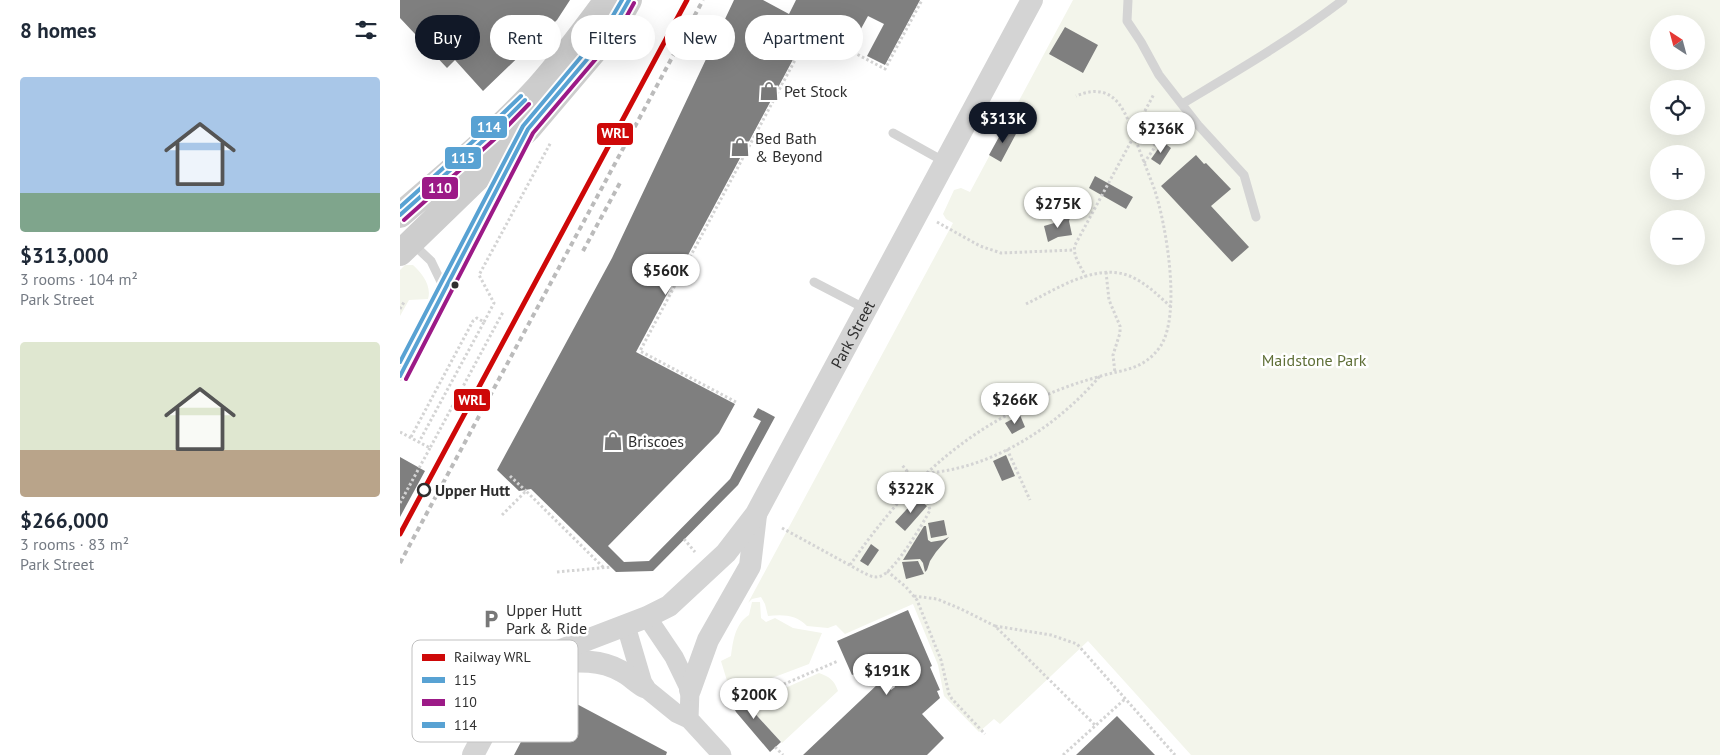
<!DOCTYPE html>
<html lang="en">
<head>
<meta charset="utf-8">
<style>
	body { margin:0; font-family:"PT Sans",sans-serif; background:#f2f2f3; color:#1f2937; height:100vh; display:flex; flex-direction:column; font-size:19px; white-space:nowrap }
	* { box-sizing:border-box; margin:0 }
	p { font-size:16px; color:#747a83 }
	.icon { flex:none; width:28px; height:28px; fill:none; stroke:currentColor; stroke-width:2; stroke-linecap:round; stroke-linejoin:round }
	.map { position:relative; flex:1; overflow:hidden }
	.side { display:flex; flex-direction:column; background:#fff; width:400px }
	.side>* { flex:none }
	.top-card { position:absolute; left:15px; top:15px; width:475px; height:45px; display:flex; gap:10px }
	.needle { width:32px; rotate:324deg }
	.fabs { position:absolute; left:1250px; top:15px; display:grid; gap:10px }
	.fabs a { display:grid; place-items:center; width:55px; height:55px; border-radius:50%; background:#fff; box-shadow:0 5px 20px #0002; font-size:25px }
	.price { position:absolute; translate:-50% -42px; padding:0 11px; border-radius:18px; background:#fff; color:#222; font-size:16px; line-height:32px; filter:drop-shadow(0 1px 2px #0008) }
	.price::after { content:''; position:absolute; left:50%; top:30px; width:15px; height:11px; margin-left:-8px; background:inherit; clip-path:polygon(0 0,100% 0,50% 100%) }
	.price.active { background:#111827; color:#fff }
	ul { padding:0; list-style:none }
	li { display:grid; align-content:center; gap:10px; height:265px; padding:0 20px }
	li span { display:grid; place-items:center; height:155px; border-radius:5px; color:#555 }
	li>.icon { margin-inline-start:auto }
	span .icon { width:90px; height:90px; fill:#fffc; stroke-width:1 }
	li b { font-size:21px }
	h2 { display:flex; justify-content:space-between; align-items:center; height:60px; padding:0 20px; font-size:21px }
	.pill { padding:0 18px; border-radius:22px; background:#fff; box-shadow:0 5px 20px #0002; font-size:18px; line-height:45px }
	.pill.active { background:#111827; color:#fff }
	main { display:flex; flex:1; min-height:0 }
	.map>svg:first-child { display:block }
</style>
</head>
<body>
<main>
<section class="side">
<h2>8 homes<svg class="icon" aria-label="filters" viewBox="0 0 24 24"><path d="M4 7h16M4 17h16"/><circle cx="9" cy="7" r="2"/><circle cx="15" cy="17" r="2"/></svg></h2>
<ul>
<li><span style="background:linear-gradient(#a9c7e8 75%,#7fa58c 0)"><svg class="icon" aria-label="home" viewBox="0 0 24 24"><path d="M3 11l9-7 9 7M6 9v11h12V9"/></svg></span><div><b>$313,000</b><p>3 rooms · 104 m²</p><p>Park Street</p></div></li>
<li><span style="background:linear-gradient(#dfe7d0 70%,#b9a48a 0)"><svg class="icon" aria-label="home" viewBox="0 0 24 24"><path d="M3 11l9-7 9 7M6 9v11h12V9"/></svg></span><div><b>$266,000</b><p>3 rooms · 83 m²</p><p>Park Street</p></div></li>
</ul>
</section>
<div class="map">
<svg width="1320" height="755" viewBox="0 0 1320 755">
	<rect width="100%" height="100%" fill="#fff"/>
	<path fill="#f3f5eb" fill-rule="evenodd" d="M 673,0 L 1320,0 L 1320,755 L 791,755 L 688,641 L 600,724 L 594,719 L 579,732 L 544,696 L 538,665 L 513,604 L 445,634 L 436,625 L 428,628 L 407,626 C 397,615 383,614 368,616 L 365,604 L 361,597 L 352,599 L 348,603 L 553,223 L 546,219 L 543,214 L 554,190 L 561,188 L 570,192 ZM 1259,24 L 1296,24 L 1296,61 L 1259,61 ZM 1259,89 L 1296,89 L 1296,126 L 1259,126 ZM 1259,154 L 1296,154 L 1296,191 L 1259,191 ZM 1259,219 L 1296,219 L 1296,256 L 1259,256 Z
		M 5,265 L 13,265 C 22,273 32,286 28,299 L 9,300 L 0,316 L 0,270 Z
		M 352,602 L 360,602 L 361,618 L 366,622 L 375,618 L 393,628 L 422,633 L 409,664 L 343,689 L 334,695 L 328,684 L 321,661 L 331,656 C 333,641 335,624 349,615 Z
		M 419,673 C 430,677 434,680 438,691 L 382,743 L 349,707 L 358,703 L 358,700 Z"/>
	<path fill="#7f7f7f" d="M 0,0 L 170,0 L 157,20 L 83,91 L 55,60 L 47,68 L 0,18 Z
		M 334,0 L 363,0 L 389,14 L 396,0 L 520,0 L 485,65 L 467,56 L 484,24 L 468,16 L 451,47 L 411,26 L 236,352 L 335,404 L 319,433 L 208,546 L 224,562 L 249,561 L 330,479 L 361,421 L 353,417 L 358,408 L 375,417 L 338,485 L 253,571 L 216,572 L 131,489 L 119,491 L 97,470 L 212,258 Z
		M 665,27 L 698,45 L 683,73 L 649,54 Z
		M 605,126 L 617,132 L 601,162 L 589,155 Z
		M 763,142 L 771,148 L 760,165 L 751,159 Z
		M 796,155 L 804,164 L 806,163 L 831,189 L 811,206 L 849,247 L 832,262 L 761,186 Z
		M 695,176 L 733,197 L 726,209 L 689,188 Z
		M 671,215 L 669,221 L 672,235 L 658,237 L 648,242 L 644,226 L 661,221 Z
		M 620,415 L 625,427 L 612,434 L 605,423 Z
		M 606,455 L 615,476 L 602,481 L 593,461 Z
		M 0,457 L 25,471 L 0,517 Z
		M 517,498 L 527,506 L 505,531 L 495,522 Z
		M 544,520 L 547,535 L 531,538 L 528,523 Z
		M 524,526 L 526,526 L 528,540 L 531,542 L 543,540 L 549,537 L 536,552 L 530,561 L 527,570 L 525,572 L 523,563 L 520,559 L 503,560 Z
		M 471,544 L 479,550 L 468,566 L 460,561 Z
		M 518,561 L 524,574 L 506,579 L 502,562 Z
		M 508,610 L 532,666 L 530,667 L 540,690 L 537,691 L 540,698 L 522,714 L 544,738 L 527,755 L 403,755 L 479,683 L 480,684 L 483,681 L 491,690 L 495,687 L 484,661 L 452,675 L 437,641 Z
		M 353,690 L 358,703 L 349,707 L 381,742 L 370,752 L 336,712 L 330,700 Z
		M 158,694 L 267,752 L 266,755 L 114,755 L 132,721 L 141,725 Z
		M 717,716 L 755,755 L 676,755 Z"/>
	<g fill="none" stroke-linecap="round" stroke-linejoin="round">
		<path stroke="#d4d4d4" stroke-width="3" stroke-dasharray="2.5 2.5" stroke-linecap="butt" d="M 733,133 L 754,94
			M 744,163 L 753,150 L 756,142 L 745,113
			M 537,222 L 580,246 L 601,253 L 674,250
			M 706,272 L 709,300 L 720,326 L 720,333 L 713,355 L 715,373
			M 686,277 C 681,267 672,255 675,245 L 734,136
			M 626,304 C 657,289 699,260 734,278 C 748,285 759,296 771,307
			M 0,309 L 4,302
			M 84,322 L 94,303 L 79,275 L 151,142
			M 336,402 L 240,351 L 411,30 L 485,69 L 522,0
			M 0,432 L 30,448 L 103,312
			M 11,437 L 73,321 L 77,318 L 84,322 L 19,442
			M 607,449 L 630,500
			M 527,473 C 594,468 657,426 700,376
			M 110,476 L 126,491
			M 0,503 L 30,448
			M 102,515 L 126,491 L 204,568
			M 382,528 L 464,573 C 470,576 476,579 483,575 C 496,568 523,524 530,510 L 528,503 L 503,481 L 507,471 L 502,465
			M 284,539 L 295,552
			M 450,565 C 491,506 536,455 600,419 C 619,408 640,397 661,389 C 674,384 687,380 701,376 C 725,369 743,370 760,347 C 782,315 766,223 754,188 C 749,175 744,162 739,149 C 727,118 719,78 676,96
			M 487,571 L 506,587 L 517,600 L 541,660 L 549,694 L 552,699 L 585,734
			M 157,572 L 211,567
			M 514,596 L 537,599 L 561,609 L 595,626 L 695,725
			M 595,626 L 651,635 L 677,644 L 775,755
			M 356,696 L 438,661
			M 375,747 L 383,755
			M 663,755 L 726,698"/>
		<path stroke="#d4d4d4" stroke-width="9" d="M 728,0 L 727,21 L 741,42 L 759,75 L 798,125 L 844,175 L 856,217
			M 782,104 C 837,71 892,39 943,0
			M 493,133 L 545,162
			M 12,243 L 31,261 L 45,290
			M 414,282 L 466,309
			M 0,376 L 114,156"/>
		<path stroke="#d4d4d4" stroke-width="19" d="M 247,617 L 274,657 L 290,690 L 289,719
			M 226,626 L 244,687 L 276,713 L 289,719 L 322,755"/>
		<g stroke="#d4d4d4" stroke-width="22">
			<path d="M 142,663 C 168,662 197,657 221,671 C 229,675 236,682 244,687"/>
			<path d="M 290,690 L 308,640 L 350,566 L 356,515"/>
			<path id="s1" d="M 73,755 L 102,700 L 119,678 L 133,664 L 153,653 L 247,617 L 269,606 L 326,553 L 356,514 L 632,0"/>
		</g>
		<path stroke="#cdcdcd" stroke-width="26" d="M 0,215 C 47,174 96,134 138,88 C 163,60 185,30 207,0
			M 0,253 L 128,129 L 212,30 L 229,0"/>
		<path stroke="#bbb" stroke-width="4" stroke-dasharray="5 4" stroke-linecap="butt" d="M 183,251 L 221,181
			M 0,563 L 303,0"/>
		<g stroke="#fff" stroke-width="8">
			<path id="bus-1" d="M 0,215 L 94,131 L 125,100
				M 0,376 L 128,129 L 212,30 L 229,0"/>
		</g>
		<g stroke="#fff" stroke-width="8">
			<path id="bus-2" d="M 4,220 L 98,136 L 129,104
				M 6,379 L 133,133 L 217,34 L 234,3"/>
		</g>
		<g stroke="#fff" stroke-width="8">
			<path id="bus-3" d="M 0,207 L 90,126 L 121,96
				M 0,362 L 123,126 L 207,26 L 222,0"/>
		</g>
		<use href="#bus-1" stroke="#58a2d3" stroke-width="4"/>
		<use href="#bus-2" stroke="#9c1a87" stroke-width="4"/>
		<use href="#bus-3" stroke="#58a2d3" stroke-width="4"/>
		<g stroke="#fff" stroke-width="9">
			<path id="rail-1" d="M 0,534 L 287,0"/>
		</g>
		<use href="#rail-1" stroke="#ce0808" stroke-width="5"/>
	</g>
	<defs>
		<g id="shop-bare" transform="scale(1.5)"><path d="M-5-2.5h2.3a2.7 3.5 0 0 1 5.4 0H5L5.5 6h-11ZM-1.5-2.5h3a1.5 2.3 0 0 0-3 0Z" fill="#787878" stroke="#fff" stroke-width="2.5" paint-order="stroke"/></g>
		<g id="parking-bare" transform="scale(1.5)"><path d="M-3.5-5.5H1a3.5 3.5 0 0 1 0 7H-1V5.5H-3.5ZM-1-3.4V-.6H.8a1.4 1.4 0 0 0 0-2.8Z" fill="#787878" stroke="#fff" stroke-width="2.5" paint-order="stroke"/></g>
	</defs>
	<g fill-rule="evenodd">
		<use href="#shop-bare" x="369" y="91"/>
		<use href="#shop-bare" x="340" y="147"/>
		<use href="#shop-bare" x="213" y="441"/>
		<use href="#parking-bare" x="91" y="619"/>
	</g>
	<circle fill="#2f2f2f" stroke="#fff" stroke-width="2" cx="55" cy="285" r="4.5"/>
	<circle fill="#fff" stroke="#2f2f2f" stroke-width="2.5" cx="24" cy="490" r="6"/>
	<g text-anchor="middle" stroke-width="5" stroke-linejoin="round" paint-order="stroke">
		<g font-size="16" fill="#2f2f2f" stroke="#fff" text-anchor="start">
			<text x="384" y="97">Pet Stock</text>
			<text x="355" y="144">Bed Bath<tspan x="355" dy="18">&amp; Beyond</tspan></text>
			<text x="228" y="447">Briscoes</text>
			<text x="106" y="616">Upper Hutt<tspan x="106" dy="18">Park &amp; Ride</tspan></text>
		</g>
		<g font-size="16" fill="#2f2f2f" stroke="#fff">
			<text dy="6" stroke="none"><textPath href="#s1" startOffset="589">Park Street</textPath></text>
		</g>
		<g font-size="16" fill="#5f6f37" stroke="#fff">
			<text x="914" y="366">Maidstone Park</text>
		</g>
		<g font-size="16" font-weight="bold" fill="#2f2f2f" stroke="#fff" text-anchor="start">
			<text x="35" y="496">Upper Hutt</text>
		</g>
	</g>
	<rect x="12" y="640" width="166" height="102" rx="8" fill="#fff" stroke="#c1c1c1" stroke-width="1"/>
	<rect x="22" y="654" width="23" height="7" fill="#ce0808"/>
	<rect x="22" y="677" width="23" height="6" fill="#58a2d3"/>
	<rect x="22" y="699" width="23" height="7" fill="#9c1a87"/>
	<rect x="22" y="722" width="23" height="6" fill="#58a2d3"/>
	<g font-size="14" fill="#2f2f2f">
		<text x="54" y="662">Railway WRL</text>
		<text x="54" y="685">115</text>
		<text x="54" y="707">110</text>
		<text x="54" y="730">114</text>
	</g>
	<g stroke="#fff" stroke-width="2">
		<rect x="70" y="115" width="38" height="24" rx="5" fill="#58a2d3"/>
		<rect x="196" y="122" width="38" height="24" rx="5" fill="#ce0808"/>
		<rect x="44" y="146" width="38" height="24" rx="5" fill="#58a2d3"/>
		<rect x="21" y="176" width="38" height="24" rx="5" fill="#9c1a87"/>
		<rect x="53" y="388" width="38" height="24" rx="5" fill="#ce0808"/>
	</g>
	<g font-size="14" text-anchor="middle" font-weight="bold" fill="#fff">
		<text x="89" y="132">114</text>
		<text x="215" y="138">WRL</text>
		<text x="63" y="163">115</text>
		<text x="40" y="193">110</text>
		<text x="72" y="405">WRL</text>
	</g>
</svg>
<div class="fabs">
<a><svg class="needle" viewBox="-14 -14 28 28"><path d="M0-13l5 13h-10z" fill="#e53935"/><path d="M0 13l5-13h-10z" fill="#747a83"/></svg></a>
<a><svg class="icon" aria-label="locate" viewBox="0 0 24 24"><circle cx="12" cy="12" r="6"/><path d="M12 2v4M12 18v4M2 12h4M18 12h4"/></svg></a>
<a>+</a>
<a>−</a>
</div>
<b class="price active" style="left:603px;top:144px">$313K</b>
<b class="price" style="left:761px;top:154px">$236K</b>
<b class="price" style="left:658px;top:229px">$275K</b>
<b class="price" style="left:266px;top:296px">$560K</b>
<b class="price" style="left:615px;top:425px">$266K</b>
<b class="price" style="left:511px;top:514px">$322K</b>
<b class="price" style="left:487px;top:696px">$191K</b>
<b class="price" style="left:354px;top:720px">$200K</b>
<div class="top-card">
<a class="pill active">Buy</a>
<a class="pill">Rent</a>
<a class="pill">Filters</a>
<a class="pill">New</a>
<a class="pill">Apartment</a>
</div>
</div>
</main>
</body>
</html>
